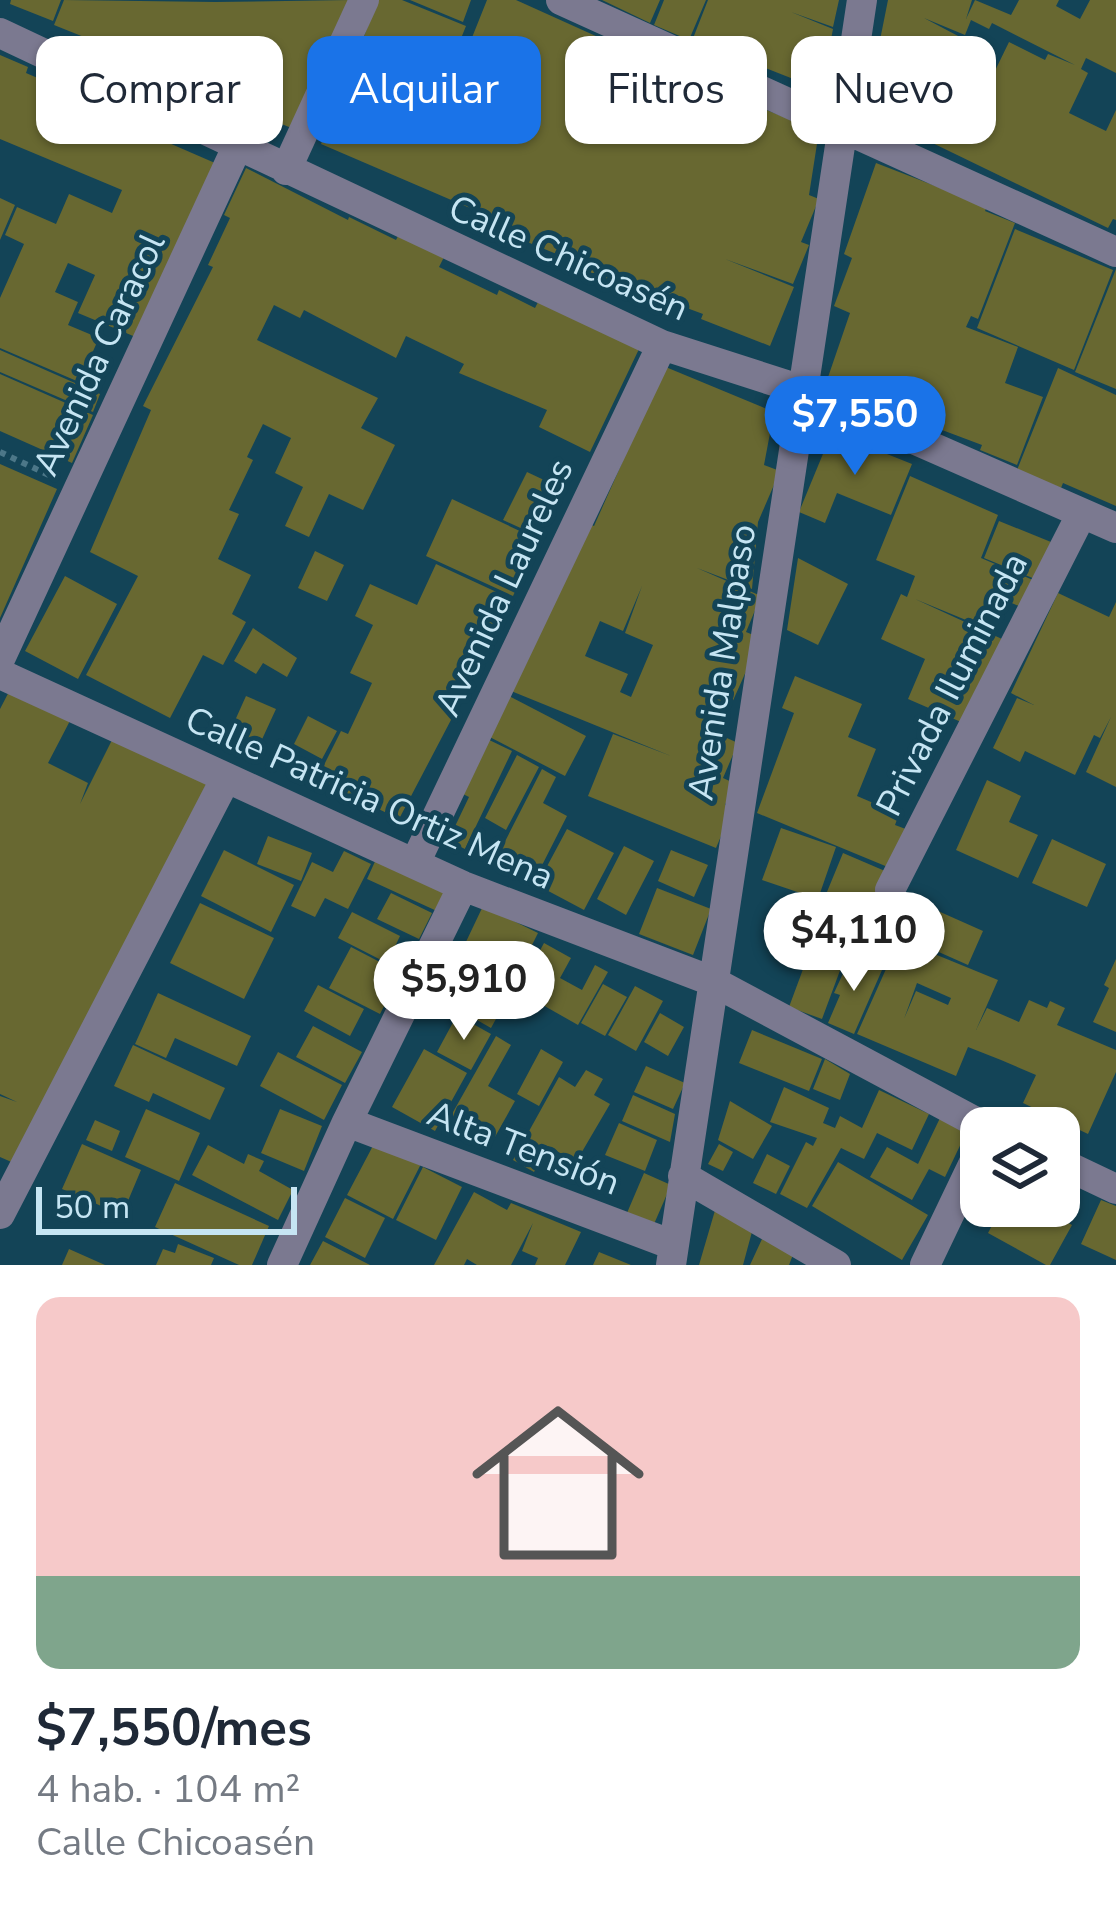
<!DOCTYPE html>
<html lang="es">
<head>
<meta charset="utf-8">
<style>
	body { margin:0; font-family:"Nunito Sans",sans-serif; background:#f2f2f3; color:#1f2937; height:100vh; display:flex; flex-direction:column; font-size:45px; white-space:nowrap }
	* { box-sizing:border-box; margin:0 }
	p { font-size:39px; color:#747a83 }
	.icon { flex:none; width:66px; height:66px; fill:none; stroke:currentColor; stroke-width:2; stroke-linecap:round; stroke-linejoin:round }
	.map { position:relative; height:1265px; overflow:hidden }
	.drawer { display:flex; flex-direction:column; background:#fff; flex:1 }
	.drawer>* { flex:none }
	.hud { position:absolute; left:36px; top:36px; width:1044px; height:108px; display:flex; gap:24px }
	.fabs { position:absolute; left:960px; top:1107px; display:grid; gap:24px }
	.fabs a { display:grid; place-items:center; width:120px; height:120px; border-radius:24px; background:#fff; box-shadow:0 3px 9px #0004; font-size:60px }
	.scale { position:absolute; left:36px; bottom:30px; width:261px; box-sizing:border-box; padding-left:12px; border:6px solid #c6e5f3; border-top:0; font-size:33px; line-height:42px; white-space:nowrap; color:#c6e5f3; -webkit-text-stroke:9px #134457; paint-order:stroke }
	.price { position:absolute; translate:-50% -102px; padding:0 27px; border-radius:42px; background:#fff; color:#222; font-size:39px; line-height:78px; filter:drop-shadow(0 3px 6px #0008) }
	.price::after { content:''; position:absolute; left:50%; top:72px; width:36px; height:27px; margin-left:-18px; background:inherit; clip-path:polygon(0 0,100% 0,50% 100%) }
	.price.active { background:#1a73e8; color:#fff }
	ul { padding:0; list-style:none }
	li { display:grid; align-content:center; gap:24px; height:636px; padding:0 36px }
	li span { display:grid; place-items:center; height:372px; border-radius:24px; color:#555 }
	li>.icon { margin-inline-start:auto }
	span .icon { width:216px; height:216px; fill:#fffc; stroke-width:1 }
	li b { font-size:51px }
	.pill { padding:0 42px; border-radius:24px; background:#fff; box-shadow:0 3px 9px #0004; font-size:42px; line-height:108px }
	.pill.active { background:#1a73e8; color:#fff }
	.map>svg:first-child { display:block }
</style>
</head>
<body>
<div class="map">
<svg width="1116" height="1265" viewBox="0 0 1116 1265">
	<rect width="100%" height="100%" fill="#134457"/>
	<path fill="#686831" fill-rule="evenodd" d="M 11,0 L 61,0 L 53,21 L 10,4 Z
		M 64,0 L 215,2 L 350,0 L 294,129 L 179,83 L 181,76 L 54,25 Z
		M 378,0 L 402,0 L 466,26 L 445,78 L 439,75 L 416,133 L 436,141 L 457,87 L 453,85 L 487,0 L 516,0 L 598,37 L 597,42 L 819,131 L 809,195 L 819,199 L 801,242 L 809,245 L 793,284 L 725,259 L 794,287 L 770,346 L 701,319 L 703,314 L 557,260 L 559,255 L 515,237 L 519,229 L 321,144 L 338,102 L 346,105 L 369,47 L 361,44 Z
		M 410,0 L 471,0 L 463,22 Z
		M 602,0 L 660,0 L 650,23 Z
		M 664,0 L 706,0 L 689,40 L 654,25 Z
		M 708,0 L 839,0 L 833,27 L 791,12 L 833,29 L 824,76 L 811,86 L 768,69 L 729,56 L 727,61 L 690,46 Z
		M 888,0 L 972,0 L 966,19 L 975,0 L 1011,15 L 1019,0 L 1059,0 L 1056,6 L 1080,19 L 1090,0 L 1116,0 L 1116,73 L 1086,58 L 1081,69 L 1088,73 L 1069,113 L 1106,131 L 1116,110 L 1116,220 L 1113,219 L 1108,228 L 918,136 L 916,139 L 880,124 L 893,95 L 871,85 ZM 924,18 L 965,35 L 971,20 L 989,29 L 992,23 L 1075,65 L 1048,54 L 1045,60 L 1009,42 L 989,83 L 953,66 L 921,130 L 960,37 Z
		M 0,55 L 28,67 L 26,73 L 150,126 L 146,133 L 215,163 L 138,338 L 78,313 L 95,275 L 68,263 L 55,292 L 78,302 L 68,325 L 99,338 L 79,382 L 0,348 L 0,298 L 24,244 L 5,235 L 17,207 L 56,224 L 69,194 L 112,213 L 122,190 L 0,139 Z
		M 876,163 L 987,206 L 985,211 L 1015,223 L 978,319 L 971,316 L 966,327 L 1018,347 L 1005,383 L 1043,397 L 1017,465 L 980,450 L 982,445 L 825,386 L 850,313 L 834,306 L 852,258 L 844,254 Z
		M 246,168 L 348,220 L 349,217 L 396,240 L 399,234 L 444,257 L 439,267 L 497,295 L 499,290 L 535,308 L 540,298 L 639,349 L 590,452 L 539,427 L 547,410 L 459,373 L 464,364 L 406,336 L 396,358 L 304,310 L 300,318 L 274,305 L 257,340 L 378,398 L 361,428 L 395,445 L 363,510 L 329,494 L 309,537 L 285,526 L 303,487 L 275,473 L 291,438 L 263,424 L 247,457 L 253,460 L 229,510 L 239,514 L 218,559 L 251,575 L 232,614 L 246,622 L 223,665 L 203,655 L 170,718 L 86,675 L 138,576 L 90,552 L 151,410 L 143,406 L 213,267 L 208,265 L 230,218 L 224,215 Z
		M 0,198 L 15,205 L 0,240 Z
		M 1015,229 L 1113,270 L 1074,370 L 977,328 Z
		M 1116,269 L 1116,389 L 1075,372 Z
		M 0,350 L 100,394 L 93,412 L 0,372 Z
		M 656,363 L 774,412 L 764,465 L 780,471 L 758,522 L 752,589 L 697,568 L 761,596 L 746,632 L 761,638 L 718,734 L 738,743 L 723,778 L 734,783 L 725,805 L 733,808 L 716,848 L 588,796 L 613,734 L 671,756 L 506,689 L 581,521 L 594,526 L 622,463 ZM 642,586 L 625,633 L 653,645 L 631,697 L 620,692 L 628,674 L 585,656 L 600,621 L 623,631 Z
		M 1058,368 L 1116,395 L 1116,506 L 1063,483 L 1061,488 L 1017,470 Z
		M 0,374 L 93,415 L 72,463 L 0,431 Z
		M 832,432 L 912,464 L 891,515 L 837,493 L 825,523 L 799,512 Z
		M 0,464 L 57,489 L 0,618 Z
		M 527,472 L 561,488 L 538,536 L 503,520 Z
		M 910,476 L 998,515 L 981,558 L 1033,580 L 1021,607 L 991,594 L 978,625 L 915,599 L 1002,639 L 961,722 L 908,699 L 925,659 L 881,639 L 901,594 L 907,597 L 915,576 L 876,560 Z
		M 452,499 L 539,540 L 513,596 L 426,556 Z
		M 999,521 L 1051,542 L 1035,579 L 984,558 Z
		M 315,551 L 344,565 L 327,601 L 298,588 Z
		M 798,558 L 848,584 L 818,645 L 787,630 Z
		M 436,564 L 514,600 L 399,819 L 317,779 L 341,731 L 348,734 L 372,683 L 350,673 L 373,625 L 355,616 L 370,584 L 417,605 Z
		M 65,576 L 117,604 L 78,679 L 25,651 Z
		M 1058,593 L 1109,617 L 1116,602 L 1116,787 L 1086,772 L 1111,717 L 1100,738 L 1094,735 L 1075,775 L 1025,751 L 1020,762 L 993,748 L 1017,698 L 1034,705 L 1011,693 Z
		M 253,628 L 297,658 L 287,677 L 263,663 L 256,674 L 234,661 Z
		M 795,676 L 862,704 L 848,737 L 876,749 L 857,796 L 899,814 L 895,825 L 911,831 L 895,870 L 757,813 L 794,713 L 782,708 Z
		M 13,684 L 73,715 L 48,763 L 88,783 L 80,804 L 116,732 L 209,779 L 16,1164 L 0,1157 L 0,1096 L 17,1102 L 0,1094 L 0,709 Z
		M 503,693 L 586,736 L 565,776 L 482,733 Z
		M 246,696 L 276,709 L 253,759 L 224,745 Z
		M 308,716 L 337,731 L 322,759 L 294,744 Z
		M 483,737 L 512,751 L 465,849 L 448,841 L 469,797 L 457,791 Z
		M 517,755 L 539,767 L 506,830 L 485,818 Z
		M 542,769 L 556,777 L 543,803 L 567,816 L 533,883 L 494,863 Z
		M 987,780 L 1021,796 L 1009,822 L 1038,835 L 1018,878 L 956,850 Z
		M 781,828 L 836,847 L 818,899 L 762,880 Z
		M 567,829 L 614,853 L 584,910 L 537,885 Z
		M 268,836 L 312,853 L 301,881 L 257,864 Z
		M 1052,839 L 1106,864 L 1087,907 L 1032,883 Z
		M 624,846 L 654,861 L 626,915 L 597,899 Z
		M 224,850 L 294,885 L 271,932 L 201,896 Z
		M 671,850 L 708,865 L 694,897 L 658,881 Z
		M 344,851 L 371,864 L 348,909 L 325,898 L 315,917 L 291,906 L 312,862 L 333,872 Z
		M 843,853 L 885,871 L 863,922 L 822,904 Z
		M 378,855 L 450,887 L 439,912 L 367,879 Z
		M 657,888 L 711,909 L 693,955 L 639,934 Z
		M 391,893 L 432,913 L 419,939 L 377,919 Z
		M 200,903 L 274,938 L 244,999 L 170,963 Z
		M 483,906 L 538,933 L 509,991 L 455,965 Z
		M 929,907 L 983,931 L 968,965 L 914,941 Z
		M 825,911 L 839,916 L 828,949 L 813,943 Z
		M 352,912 L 400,936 L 387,963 L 338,938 Z
		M 875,928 L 898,939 L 894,948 L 927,963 L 932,953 L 998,980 L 976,1030 L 987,1008 L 1019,1022 L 1029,1000 L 1047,1008 L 1050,1001 L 1065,1008 L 1057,1025 L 1116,1050 L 1116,1072 L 1088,1134 L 1023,1103 L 1036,1075 L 1001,1060 L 968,1047 L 956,1076 L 857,1034 L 886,969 L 861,958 ZM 917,983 L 951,998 L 948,1005 L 916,991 L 904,1019 Z
		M 544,943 L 571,958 L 560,978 L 582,990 L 595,965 L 608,972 L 578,1025 L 518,991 Z
		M 812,945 L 845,957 L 822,1019 L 789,1007 Z
		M 351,947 L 401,973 L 380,1014 L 329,988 Z
		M 851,956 L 882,970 L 854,1034 L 828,1023 L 840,995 L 834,993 Z
		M 1116,959 L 1116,1032 L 1093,1022 L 1109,988 L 1104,985 Z
		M 603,984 L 627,997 L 605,1036 L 581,1023 Z
		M 318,985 L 364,1009 L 350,1036 L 304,1011 Z
		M 635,986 L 663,1001 L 636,1051 L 608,1035 Z
		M 486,988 L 507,999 L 491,1028 L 470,1016 Z
		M 158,993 L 251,1036 L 237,1066 L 175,1038 L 166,1058 L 135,1044 Z
		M 660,1013 L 684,1027 L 668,1056 L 644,1042 Z
		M 457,1015 L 491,1034 L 471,1070 L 437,1052 Z
		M 313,1026 L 362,1052 L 345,1083 L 296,1057 Z
		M 752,1030 L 822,1059 L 809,1091 L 739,1063 Z
		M 496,1036 L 511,1045 L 488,1086 L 515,1101 L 491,1144 L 448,1121 Z
		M 133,1045 L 225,1088 L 210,1120 L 153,1093 L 149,1102 L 114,1086 Z
		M 424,1049 L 467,1073 L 435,1131 L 392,1107 Z
		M 541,1049 L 563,1062 L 539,1106 L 517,1094 Z
		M 278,1052 L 342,1085 L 324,1120 L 260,1086 Z
		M 825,1059 L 850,1074 L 840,1100 L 813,1089 Z
		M 646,1066 L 685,1083 L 673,1109 L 634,1092 Z
		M 586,1070 L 603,1079 L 594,1095 L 610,1104 L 576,1162 L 548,1146 L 534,1172 L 513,1160 L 559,1077 L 575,1087 Z
		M 784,1087 L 829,1108 L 823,1123 L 835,1128 L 840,1116 L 862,1128 L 879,1090 L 929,1114 L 912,1150 L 877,1133 L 864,1159 L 841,1148 L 807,1208 L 780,1194 L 806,1142 L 813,1146 L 817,1138 L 770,1122 Z
		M 633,1095 L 675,1114 L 670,1142 L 622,1121 Z
		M 730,1101 L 772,1126 L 753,1159 L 718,1140 Z
		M 146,1109 L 200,1133 L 179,1181 L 125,1157 Z
		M 280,1109 L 322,1126 L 304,1171 L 261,1153 Z
		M 940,1118 L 967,1131 L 945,1177 L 929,1169 L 912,1200 L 870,1177 L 887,1147 L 918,1164 Z
		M 95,1120 L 120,1131 L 112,1151 L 86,1140 Z
		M 619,1123 L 657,1140 L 645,1171 L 605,1155 Z
		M 376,1140 L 421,1164 L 393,1219 L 347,1195 Z
		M 82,1144 L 141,1170 L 122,1215 L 62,1189 Z
		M 719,1144 L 733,1152 L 723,1171 L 708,1164 Z
		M 208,1145 L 244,1164 L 248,1154 L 264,1161 L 259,1171 L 293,1190 L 278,1220 L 192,1175 Z
		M 767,1154 L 790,1166 L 776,1194 L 753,1183 Z
		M 838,1162 L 928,1215 L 902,1260 L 812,1206 Z
		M 423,1167 L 462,1187 L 436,1240 L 396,1220 Z
		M 644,1173 L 671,1185 L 654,1224 L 627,1213 Z
		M 175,1183 L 269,1226 L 252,1265 L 239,1265 L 155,1227 Z
		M 474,1192 L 507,1210 L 511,1203 L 581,1232 L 565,1265 L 535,1265 L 538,1258 L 522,1251 L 533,1223 L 511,1265 L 477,1265 L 467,1259 L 464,1265 L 434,1265 Z
		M 345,1198 L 385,1218 L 365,1258 L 325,1237 Z
		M 1101,1200 L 1116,1206 L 1116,1260 L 1081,1244 Z
		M 980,1206 L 1038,1206 L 1072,1225 L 1050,1265 L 1046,1265 L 988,1233 L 997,1216 Z
		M 716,1207 L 753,1228 L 743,1265 L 699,1265 Z
		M 762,1239 L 794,1252 L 789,1265 L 750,1265 Z
		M 323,1241 L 370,1265 L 310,1265 Z
		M 178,1244 L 214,1258 L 211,1265 L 156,1265 L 163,1249 L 175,1253 Z
		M 69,1249 L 105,1265 L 62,1265 Z
		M 599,1252 L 631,1265 L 593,1265 Z"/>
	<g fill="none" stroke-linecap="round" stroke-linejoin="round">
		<path stroke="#4c7788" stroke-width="6" stroke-dasharray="6 6" stroke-linecap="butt" d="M 0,452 L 51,476"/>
		<path stroke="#7b7990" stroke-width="30" d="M 561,0 L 1116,252
			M 0,33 L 662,345 L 802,390 L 1116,528
			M 286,170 L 364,0
			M 0,659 L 237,147
			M 0,674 L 463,886 L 712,981 L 987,1128
			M 415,863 L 662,345
			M 890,890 L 1082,513
			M 347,1122 L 673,1245
			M 1059,1162 L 1116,1189
			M 683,1176 L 836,1265
			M 0,1214 L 226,778
			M 282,1265 L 347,1122 L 463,886
			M 671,1265 L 862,0
			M 925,1265 L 981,1148"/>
	</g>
	<g text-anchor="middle" stroke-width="10" stroke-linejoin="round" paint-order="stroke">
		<g font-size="36" fill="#c6e5f3" stroke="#134457">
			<text transform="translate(569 257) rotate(24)" y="13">Calle Chicoasén</text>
			<text transform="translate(98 354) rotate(-65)" y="13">Avenida Caracol</text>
			<text transform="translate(503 587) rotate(-65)" y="13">Avenida Laureles</text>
			<text transform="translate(721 662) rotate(-81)" y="13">Avenida Malpaso</text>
			<text transform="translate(951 684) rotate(-63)" y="13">Privada Iluminada</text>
			<text transform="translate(370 797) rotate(24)" y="13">Calle Patricia Ortiz Mena</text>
			<text transform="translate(524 1147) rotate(21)" y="13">Alta Tensión</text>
		</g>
	</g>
</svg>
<div class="fabs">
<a><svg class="icon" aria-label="layers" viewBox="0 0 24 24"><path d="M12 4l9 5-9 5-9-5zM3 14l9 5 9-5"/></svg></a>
</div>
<div class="scale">50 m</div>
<b class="price active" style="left:855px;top:478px">$7,550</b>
<b class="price" style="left:854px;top:994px">$4,110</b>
<b class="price" style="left:464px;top:1043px">$5,910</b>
<div class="hud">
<a class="pill">Comprar</a>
<a class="pill active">Alquilar</a>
<a class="pill">Filtros</a>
<a class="pill">Nuevo</a>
</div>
</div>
<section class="drawer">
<ul>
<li><span style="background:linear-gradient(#f6c9c9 75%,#7fa58c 0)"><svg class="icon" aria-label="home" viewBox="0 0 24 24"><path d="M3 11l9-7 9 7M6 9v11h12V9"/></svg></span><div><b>$7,550/mes</b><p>4 hab. · 104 m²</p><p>Calle Chicoasén</p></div></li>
</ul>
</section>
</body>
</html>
